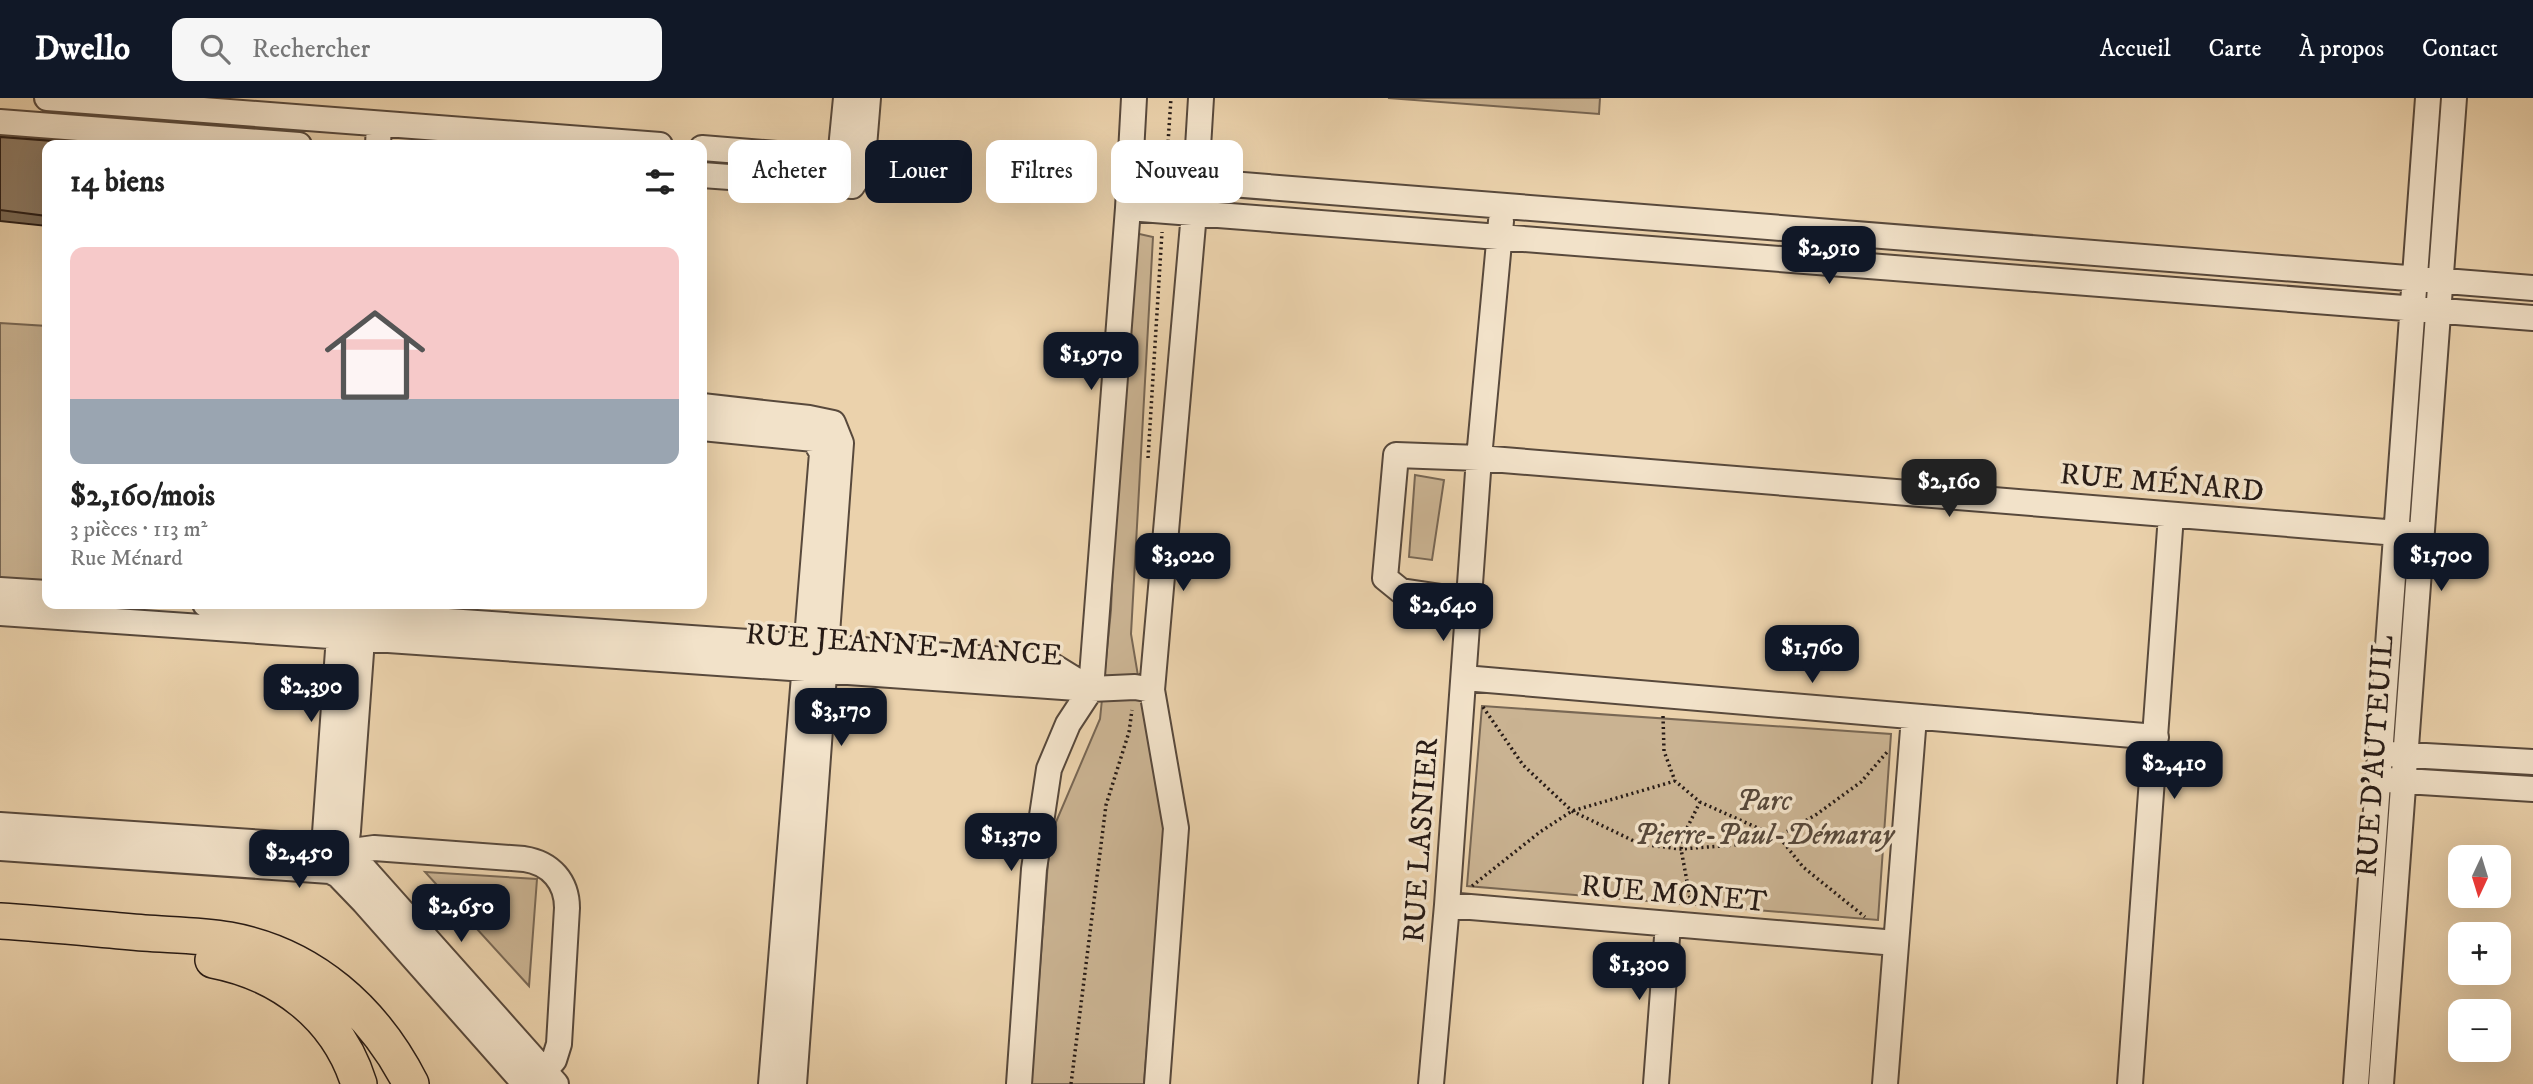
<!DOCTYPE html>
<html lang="fr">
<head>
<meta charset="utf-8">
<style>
	body { margin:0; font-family:"IM FELL DW Pica",serif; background:#f6f6f6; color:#222; height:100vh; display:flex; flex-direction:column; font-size:26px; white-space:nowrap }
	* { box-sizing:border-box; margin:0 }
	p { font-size:23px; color:#767676 }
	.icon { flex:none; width:38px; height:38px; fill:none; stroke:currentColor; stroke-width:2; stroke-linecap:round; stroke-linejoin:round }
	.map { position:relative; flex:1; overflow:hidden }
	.panel { position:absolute; left:42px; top:42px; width:665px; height:469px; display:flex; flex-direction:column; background:#fff; border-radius:14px; box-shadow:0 7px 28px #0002 }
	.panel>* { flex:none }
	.hud { position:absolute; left:728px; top:42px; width:665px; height:63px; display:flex; gap:14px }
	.needle { width:46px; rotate:184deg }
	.buttons { position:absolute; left:2448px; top:747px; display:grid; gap:14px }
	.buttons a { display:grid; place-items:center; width:63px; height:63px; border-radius:14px; background:#fff; box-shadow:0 7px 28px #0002; font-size:35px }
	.price { position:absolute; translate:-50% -60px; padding:0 16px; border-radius:14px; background:#111827; color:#fff; font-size:23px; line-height:46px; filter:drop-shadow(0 2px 4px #0008) }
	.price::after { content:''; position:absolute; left:50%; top:42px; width:21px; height:16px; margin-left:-10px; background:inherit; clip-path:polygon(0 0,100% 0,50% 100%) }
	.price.current { background:#222; color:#fff }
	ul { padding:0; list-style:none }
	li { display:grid; align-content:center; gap:14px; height:371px; padding:0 28px }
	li+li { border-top:2px solid #e0e0e0 }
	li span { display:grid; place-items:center; height:217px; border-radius:14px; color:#555 }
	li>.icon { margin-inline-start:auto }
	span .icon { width:126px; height:126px; fill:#fffc; stroke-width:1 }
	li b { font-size:30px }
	h2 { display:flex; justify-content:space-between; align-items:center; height:84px; padding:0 28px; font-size:30px }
	.tag { padding:0 24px; border-radius:14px; background:#fff; box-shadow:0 7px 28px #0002; font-size:24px; line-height:63px }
	.tag.current { background:#111827; color:#fff }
	header { display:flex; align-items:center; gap:42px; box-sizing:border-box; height:98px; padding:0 35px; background:#111827; color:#fff }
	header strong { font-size:33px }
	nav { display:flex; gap:38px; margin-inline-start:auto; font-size:24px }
	.search { width:490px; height:63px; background:#f6f6f6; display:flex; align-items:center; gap:18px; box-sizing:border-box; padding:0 24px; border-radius:14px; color:#767676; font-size:26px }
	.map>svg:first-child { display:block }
</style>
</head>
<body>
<header>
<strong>Dwello</strong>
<div class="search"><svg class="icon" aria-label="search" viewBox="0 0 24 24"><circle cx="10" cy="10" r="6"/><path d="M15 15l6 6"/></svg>Rechercher</div>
<nav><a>Accueil</a><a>Carte</a><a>À propos</a><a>Contact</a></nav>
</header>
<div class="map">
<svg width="2533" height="986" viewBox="0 0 2533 986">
	<rect width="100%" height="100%" fill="#ebd2ac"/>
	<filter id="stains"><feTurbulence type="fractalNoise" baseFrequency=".00286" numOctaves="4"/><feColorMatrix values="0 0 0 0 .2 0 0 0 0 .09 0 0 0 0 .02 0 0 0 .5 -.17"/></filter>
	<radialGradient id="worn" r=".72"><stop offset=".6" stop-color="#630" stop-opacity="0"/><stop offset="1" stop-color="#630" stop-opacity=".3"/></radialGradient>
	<path fill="#cab392" stroke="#786754" stroke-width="2" d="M 1388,0 L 1600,0 L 1599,16 Z
		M 1126,133 L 1153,139 L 1131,536 L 1164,733 L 1144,986 L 1031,986 L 1050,738 L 1100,621 L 1111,512 Z
		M 0,225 L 47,228 L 47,495 L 0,492 Z
		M 1415,377 L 1444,382 L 1432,462 L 1409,459 Z
		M 1482,608 L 1891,636 L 1878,822 L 1467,788 Z
		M 425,774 L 537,781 L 529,888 Z"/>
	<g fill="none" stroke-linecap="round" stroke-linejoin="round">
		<g stroke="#58493c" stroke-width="28">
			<path id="minor" d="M 47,0 L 660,47
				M 0,24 L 299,47
				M 378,47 L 379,26
				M 702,50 L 840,61
				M 840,61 L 846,0
				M 702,77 L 852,88
				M 1130,78 L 2533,190
				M 852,88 L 862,73 L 868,0
				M 1128,110 L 2533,220
				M 702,308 L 809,320 L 833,325
				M 702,330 L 814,341 L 827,330
				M 0,492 L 47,495
				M 1468,503 L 1401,493 L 1385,480 L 1396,357 L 1479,360 L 2422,437
				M 205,506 L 1048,565 L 1087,589
				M 0,515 L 1091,591 L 1135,589 L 1152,592
				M 1464,580 L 2156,639
				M 2390,656 L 2533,664
				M 2389,682 L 2533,691
				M 0,727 L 324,749 L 345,754 L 359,765 L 556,986
				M 0,750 L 330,773 L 338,777 L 364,804 L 525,986
				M 345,754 L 374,750 L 524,761 C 551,765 567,784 567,810 L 559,946 L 554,962 L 535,983
				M 323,763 L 340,524
				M 341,769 L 345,754 L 348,733 L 362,541 L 365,524
				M 1447,807 L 1896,845
				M 771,986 L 822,355 L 814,341
				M 794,986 L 841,345 L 833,325
				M 1019,986 L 1034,771 L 1049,671 L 1068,626 L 1091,591 L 1128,110 L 1134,0
				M 1157,986 L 1176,730 L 1152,592 L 1194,115 L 1201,0
				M 1431,986 L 1447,807 L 1479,360 L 1501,123
				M 1656,986 L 1668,826
				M 1885,986 L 1914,619
				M 2130,986 L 2171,417
				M 2356,986 L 2428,0
				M 2381,986 L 2454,0"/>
		</g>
		<g stroke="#271b16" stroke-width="38">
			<path id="highway" d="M 0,823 C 48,826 96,831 144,835 C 172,837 201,837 229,842 C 312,857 374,913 411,986
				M 213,862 C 281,875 338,918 359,986"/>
		</g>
		<path stroke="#271b16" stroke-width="3.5" stroke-dasharray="2 3.5" stroke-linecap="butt" d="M 1167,60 L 1171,0
			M 1148,360 L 1162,134
			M 1483,609 L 1523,667 L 1572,713 L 1640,746 L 1681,751 L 1734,747 L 1776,740 L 1817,716 L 1861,684 L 1888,653
			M 1663,618 L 1664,653 L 1675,683 L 1700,704 L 1771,736 L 1783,744 L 1803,769 L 1865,819
			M 1472,788 L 1540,734 L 1572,713 L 1675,683
			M 1691,805 L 1681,751 L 1684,736 L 1700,704
			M 1071,986 L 1106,707 L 1129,634 L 1132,612"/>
		<use href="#minor" stroke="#f2e2c9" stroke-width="24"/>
		<use href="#highway" stroke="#ebd2ac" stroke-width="35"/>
	</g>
	<path fill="#796956" stroke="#271b16" stroke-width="2" d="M 0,39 L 53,43 L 56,47 L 47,47 L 47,128 L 0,123 Z"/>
	<path fill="#8d7a64" stroke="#271b16" stroke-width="2" d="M 0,39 L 53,43 L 53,47 L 47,47 L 47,118 L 0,112 Z"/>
	<g text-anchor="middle" stroke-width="7" stroke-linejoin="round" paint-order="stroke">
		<g font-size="30" fill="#271b16" stroke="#f2e2c9">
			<text transform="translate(2162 384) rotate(5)" y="10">RUE MÉNARD</text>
			<text transform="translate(904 546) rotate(4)" y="10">RUE JEANNE-MANCE</text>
			<text transform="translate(2374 658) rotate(-86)" y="10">RUE D'AUTEUIL</text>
			<text transform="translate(1420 742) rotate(-86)" y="10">RUE LASNIER</text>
			<text transform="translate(1674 795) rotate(5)" y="10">RUE MONET</text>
		</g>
		<g font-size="30" font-style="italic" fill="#58493b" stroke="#f2e2c9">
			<text x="1764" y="712">Parc<tspan x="1764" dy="34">Pierre-Paul-Démaray</tspan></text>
		</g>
	</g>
	<rect width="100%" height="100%" filter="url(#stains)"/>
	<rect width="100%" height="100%" fill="url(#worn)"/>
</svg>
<div class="buttons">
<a><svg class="needle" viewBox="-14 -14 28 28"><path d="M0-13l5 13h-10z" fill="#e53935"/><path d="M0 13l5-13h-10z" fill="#767676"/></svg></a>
<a>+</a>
<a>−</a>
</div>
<b class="price" style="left:1829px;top:188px">$2,910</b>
<b class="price" style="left:1091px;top:294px">$1,970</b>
<b class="price current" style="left:1949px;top:421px">$2,160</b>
<b class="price" style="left:1183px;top:495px">$3,020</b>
<b class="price" style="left:2441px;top:495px">$1,700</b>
<b class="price" style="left:1443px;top:545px">$2,640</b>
<b class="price" style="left:1812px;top:587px">$1,760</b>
<b class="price" style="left:311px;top:626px">$2,390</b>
<b class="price" style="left:841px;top:650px">$3,170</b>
<b class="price" style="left:2174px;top:703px">$2,410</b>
<b class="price" style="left:1011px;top:775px">$1,370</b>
<b class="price" style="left:299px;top:792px">$2,450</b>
<b class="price" style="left:461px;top:846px">$2,650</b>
<b class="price" style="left:1639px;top:904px">$1,300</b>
<div class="hud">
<a class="tag">Acheter</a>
<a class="tag current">Louer</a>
<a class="tag">Filtres</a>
<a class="tag">Nouveau</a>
</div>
<section class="panel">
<h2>14 biens<svg class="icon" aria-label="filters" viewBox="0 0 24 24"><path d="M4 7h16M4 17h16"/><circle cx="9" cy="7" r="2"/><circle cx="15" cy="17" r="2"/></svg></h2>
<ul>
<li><span style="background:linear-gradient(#f6c9c9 70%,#9aa5b1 0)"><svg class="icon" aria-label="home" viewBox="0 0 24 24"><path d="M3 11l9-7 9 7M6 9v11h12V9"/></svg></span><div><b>$2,160/mois</b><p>3 pièces · 113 m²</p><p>Rue Ménard</p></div></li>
</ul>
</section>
</div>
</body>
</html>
